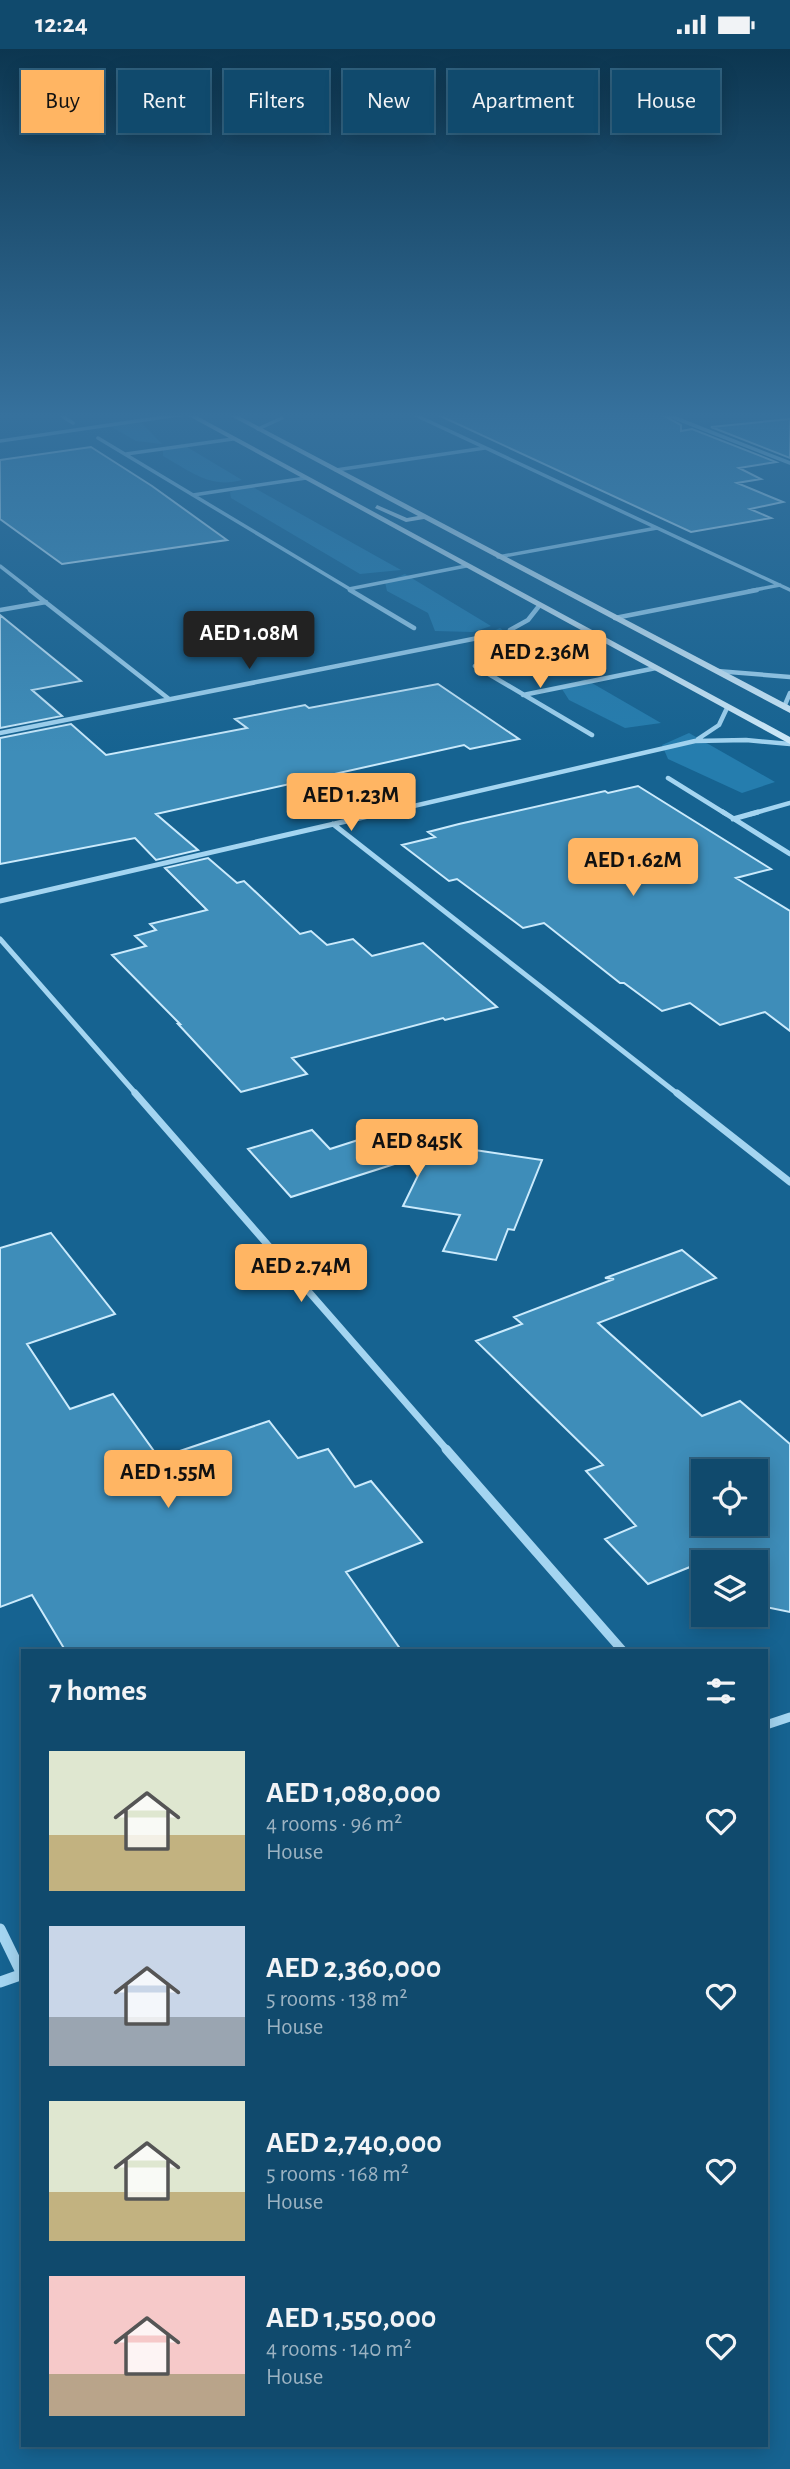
<!DOCTYPE html>
<html lang="en">
<head>
<meta charset="utf-8">
<style>
	body { margin:0; font-family:"Alegreya Sans",sans-serif; background:#1e5475; color:#f1f3f6; height:100vh; display:flex; flex-direction:column; font-size:26px; white-space:nowrap }
	* { box-sizing:border-box; margin:0 }
	p { font-size:23px; color:#9cb3c2 }
	.icon { flex:none; width:38px; height:38px; fill:none; stroke:currentColor; stroke-width:2; stroke-linecap:round; stroke-linejoin:round }
	.map { position:relative; flex:1; overflow:hidden }
	.side { position:absolute; left:21px; top:1600px; width:747px; height:798px; display:flex; flex-direction:column; background:#104a6d; border-radius:0px; box-shadow:0 4px 18px #0003,0 0 0 2px #306280 }
	.side>* { flex:none }
	.hud { position:absolute; left:21px; top:21px; width:749px; height:63px; display:flex; gap:14px }
	.buttons { position:absolute; left:691px; top:1410px; display:grid; gap:14px }
	.buttons a { display:grid; place-items:center; width:77px; height:77px; border-radius:0px; background:#104a6d; box-shadow:0 4px 18px #0003,0 0 0 2px #306280; font-size:35px }
	.price { position:absolute; translate:-50% -60px; padding:0 16px; border-radius:7px; background:#ffb563; color:#111; font-size:23px; line-height:46px; filter:drop-shadow(0 2px 4px #0008) }
	.price::after { content:''; position:absolute; left:50%; top:42px; width:21px; height:16px; margin-left:-10px; background:inherit; clip-path:polygon(0 0,100% 0,50% 100%) }
	.price.on { background:#222; color:#fff }
	ul { padding:0; list-style:none }
	li { display:flex; align-items:center; gap:21px; height:175px; padding:0 28px }
	li span { display:grid; place-items:center; flex:none; width:196px; height:140px; border-radius:0px; color:#555 }
	li>.icon { margin-inline-start:auto }
	span .icon { width:84px; height:84px; fill:#fffc; stroke-width:1 }
	li b { font-size:30px }
	h2 { display:flex; justify-content:space-between; align-items:center; height:84px; padding:0 28px; font-size:30px }
	.tag { padding:0 24px; border-radius:0px; background:#104a6d; box-shadow:0 4px 18px #0003,0 0 0 2px #306280; font-size:24px; line-height:63px }
	.tag.on { background:#ffb563; color:#111 }
	.status { display:flex; justify-content:space-between; align-items:center; height:49px; padding:0 35px; background:#104a6d; direction:ltr }
	.status svg { height:19px; fill:currentColor }
	.map>svg:first-child { display:block }
</style>
</head>
<body>
<div class="status"><b>12:24</b><svg viewBox="0 0 49 12"><path d="M0 12V9h3v3zM5 12V6h3v6zM10 12V3h3v9zM15 12V0h3v12zM26 1h20v11H26zM47 4h2v5h-2z"/></svg></div>
<div class="map">
<svg width="790" height="2420" viewBox="0 0 790 2420">
	<rect width="100%" height="100%" fill="#166391"/>
	<path fill="#257dae" d="M 139,371 L 162,395 L 136,392 L 110,377 Z
		M 182,395 L 242,431 C 210,440 190,422 163,407 L 163,401 Z
		M 249,436 L 401,521 L 360,525 L 231,449 L 230,443 Z
		M 405,525 L 491,577 L 473,583 L 435,582 L 428,564 L 387,542 L 385,533 Z
		M 500,579 L 553,621 L 536,627 L 483,597 L 480,588 Z
		M 585,630 L 661,674 L 625,679 L 569,651 L 562,640 Z
		M 689,684 L 775,733 L 742,744 L 668,710 L 662,696 Z"/>
	<path fill="#3e8db9" stroke="#caeafc" stroke-width="2" fill-rule="evenodd" d="M 436,365 L 661,365 L 681,376 L 681,382 L 692,380 L 776,413 L 739,419 L 761,430 L 737,434 L 783,453 L 750,460 L 771,469 L 691,483 Z
		M 790,370 L 790,409 L 711,378 Z
		M 91,398 L 152,437 L 227,491 L 62,515 L 0,470 L 0,411 Z
		M 0,566 L 81,632 L 32,641 L 62,667 L 0,679 Z
		M 438,635 L 519,690 L 470,700 L 464,696 L 156,765 L 198,801 L 156,811 L 135,789 L 0,815 L 0,689 L 71,675 L 106,706 L 247,679 L 235,670 L 305,656 L 309,659 Z
		M 638,737 L 771,820 L 736,829 L 790,862 L 790,982 L 765,963 L 720,976 L 690,954 L 662,962 L 624,934 L 620,934 L 544,874 L 523,879 L 457,830 L 449,832 L 402,796 L 435,788 L 428,783 L 459,775 L 605,742 L 608,744 Z
		M 208,809 L 237,834 L 244,832 L 300,885 L 311,882 L 327,896 L 353,890 L 372,907 L 423,894 L 497,958 L 445,971 L 443,969 L 292,1009 L 307,1025 L 241,1043 L 178,975 L 180,975 L 112,906 L 146,897 L 135,887 L 156,881 L 150,875 L 207,861 L 165,819 Z
		M 414,1073 L 441,1096 L 542,1111 L 514,1181 L 508,1180 L 496,1211 L 443,1202 L 460,1166 L 403,1157 L 429,1104 L 291,1148 L 248,1100 L 312,1081 L 330,1100 Z
		M 51,1184 L 115,1265 L 27,1295 L 70,1360 L 113,1345 L 159,1409 L 269,1372 L 298,1409 L 328,1400 L 355,1438 L 371,1432 L 422,1493 L 346,1523 L 401,1601 L 65,1601 L 32,1546 L 0,1558 L 0,1199 Z
		M 682,1201 L 716,1229 L 598,1274 L 702,1367 L 740,1352 L 790,1395 L 790,1563 L 756,1556 L 756,1514 L 704,1514 L 704,1529 L 690,1518 L 648,1535 L 605,1490 L 636,1477 L 586,1422 L 603,1416 L 476,1292 L 522,1275 L 514,1268 L 614,1230 L 605,1229 ZM 704,1423 L 756,1423 L 756,1475 L 704,1475 Z"/>
	<g fill="none" stroke-linecap="round" stroke-linejoin="round">
		<path stroke="#a4d5f1" stroke-width="3.5" d="M 59,365 L 73,374
			M 240,365 L 299,365
			M 413,365 L 790,541
			M 665,365 L 790,414
			M 258,380 L 282,369
			M 98,389 L 353,542
			M 0,392 L 185,365
			M 126,405 L 233,390
			M 336,421 L 485,399
			M 193,446 L 306,429
			M 498,508 L 657,479
			M 0,517 L 32,542
			M 349,540 L 466,517
			M 749,542 L 780,536"/>
		<path stroke="#a4d5f1" stroke-width="4.5" d="M 30,541 L 169,650
			M 350,541 L 414,579
			M 0,561 L 46,553
			M 615,569 L 757,541
			M 510,581 L 528,571 L 539,557
			M 475,617 L 592,686
			M 717,622 L 790,628
			M 523,646 L 656,619
			M 784,658 L 790,644
			M 0,684 L 503,584 L 591,584
			M 698,690 L 719,676 L 727,659
			M 668,729 L 726,765
			M 379,765 L 695,692 L 746,691 L 790,695
			M 751,765 L 790,754"/>
		<path stroke="#a4d5f1" stroke-width="5" d="M 723,763 L 790,805
			M 733,770 L 758,763
			M 333,775 L 679,1046
			M 0,852 L 386,763
			M 0,890 L 137,1046"/>
		<path stroke="#a4d5f1" stroke-width="7" d="M 135,1044 L 448,1402
			M 677,1044 L 790,1133"/>
		<path stroke="#a4d5f1" stroke-width="9" d="M 446,1400 L 622,1601
			M 766,1676 L 790,1668"/>
		<path stroke="#a4d5f1" stroke-width="11" d="M 0,1880 L 22,1925
			M 0,1933 L 23,1925"/>
		<path fill="#d2ecfb" fill-rule="evenodd" d="M 185,365 L 193,365 L 790,688 L 790,695 Z
			M 227,365 L 235,365 L 790,657 L 790,664 L 424,470 L 406,473 L 375,459 L 377,456 L 407,469 L 418,467 Z"/>
	</g>
	<linearGradient id="sky" x2="0" y2="1"><stop stop-color="#0c3650"/><stop offset="0.52" stop-color="#36719d"/><stop offset="1" stop-color="#36719d" stop-opacity="0"/></linearGradient>
	<rect width="790" height="704" fill="url(#sky)"/>
</svg>
<div class="buttons">
<a><svg class="icon" aria-label="locate" viewBox="0 0 24 24"><circle cx="12" cy="12" r="6"/><path d="M12 2v4M12 18v4M2 12h4M18 12h4"/></svg></a>
<a><svg class="icon" aria-label="layers" viewBox="0 0 24 24"><path d="M12 4l9 5-9 5-9-5zM3 14l9 5 9-5"/></svg></a>
</div>
<b class="price on" style="left:249px;top:622px">AED 1.08M</b>
<b class="price" style="left:540px;top:641px">AED 2.36M</b>
<b class="price" style="left:351px;top:784px">AED 1.23M</b>
<b class="price" style="left:633px;top:849px">AED 1.62M</b>
<b class="price" style="left:417px;top:1130px">AED 845K</b>
<b class="price" style="left:301px;top:1255px">AED 2.74M</b>
<b class="price" style="left:168px;top:1461px">AED 1.55M</b>
<div class="hud">
<a class="tag on">Buy</a>
<a class="tag">Rent</a>
<a class="tag">Filters</a>
<a class="tag">New</a>
<a class="tag">Apartment</a>
<a class="tag">House</a>
</div>
<section class="side">
<h2>7 homes<svg class="icon" aria-label="filters" viewBox="0 0 24 24"><path d="M4 7h16M4 17h16"/><circle cx="9" cy="7" r="2"/><circle cx="15" cy="17" r="2"/></svg></h2>
<ul>
<li><span style="background:linear-gradient(#dfe7d0 60%,#c2b280 0)"><svg class="icon" aria-label="home" viewBox="0 0 24 24"><path d="M3 11l9-7 9 7M6 9v11h12V9"/></svg></span><div><b>AED 1,080,000</b><p>4 rooms · 96 m²</p><p>House</p></div><svg class="icon" aria-label="heart" viewBox="0 0 24 24"><path d="M12 20l-8-8c-3-5 5-10 8-4 3-6 11-1 8 4z"/></svg></li>
<li><span style="background:linear-gradient(#c9d6e8 65%,#9aa5b1 0)"><svg class="icon" aria-label="home" viewBox="0 0 24 24"><path d="M3 11l9-7 9 7M6 9v11h12V9"/></svg></span><div><b>AED 2,360,000</b><p>5 rooms · 138 m²</p><p>House</p></div><svg class="icon" aria-label="heart" viewBox="0 0 24 24"><path d="M12 20l-8-8c-3-5 5-10 8-4 3-6 11-1 8 4z"/></svg></li>
<li><span style="background:linear-gradient(#dfe7d0 65%,#c2b280 0)"><svg class="icon" aria-label="home" viewBox="0 0 24 24"><path d="M3 11l9-7 9 7M6 9v11h12V9"/></svg></span><div><b>AED 2,740,000</b><p>5 rooms · 168 m²</p><p>House</p></div><svg class="icon" aria-label="heart" viewBox="0 0 24 24"><path d="M12 20l-8-8c-3-5 5-10 8-4 3-6 11-1 8 4z"/></svg></li>
<li><span style="background:linear-gradient(#f6c9c9 70%,#b9a48a 0)"><svg class="icon" aria-label="home" viewBox="0 0 24 24"><path d="M3 11l9-7 9 7M6 9v11h12V9"/></svg></span><div><b>AED 1,550,000</b><p>4 rooms · 140 m²</p><p>House</p></div><svg class="icon" aria-label="heart" viewBox="0 0 24 24"><path d="M12 20l-8-8c-3-5 5-10 8-4 3-6 11-1 8 4z"/></svg></li>
</ul>
</section>
</div>
</body>
</html>
